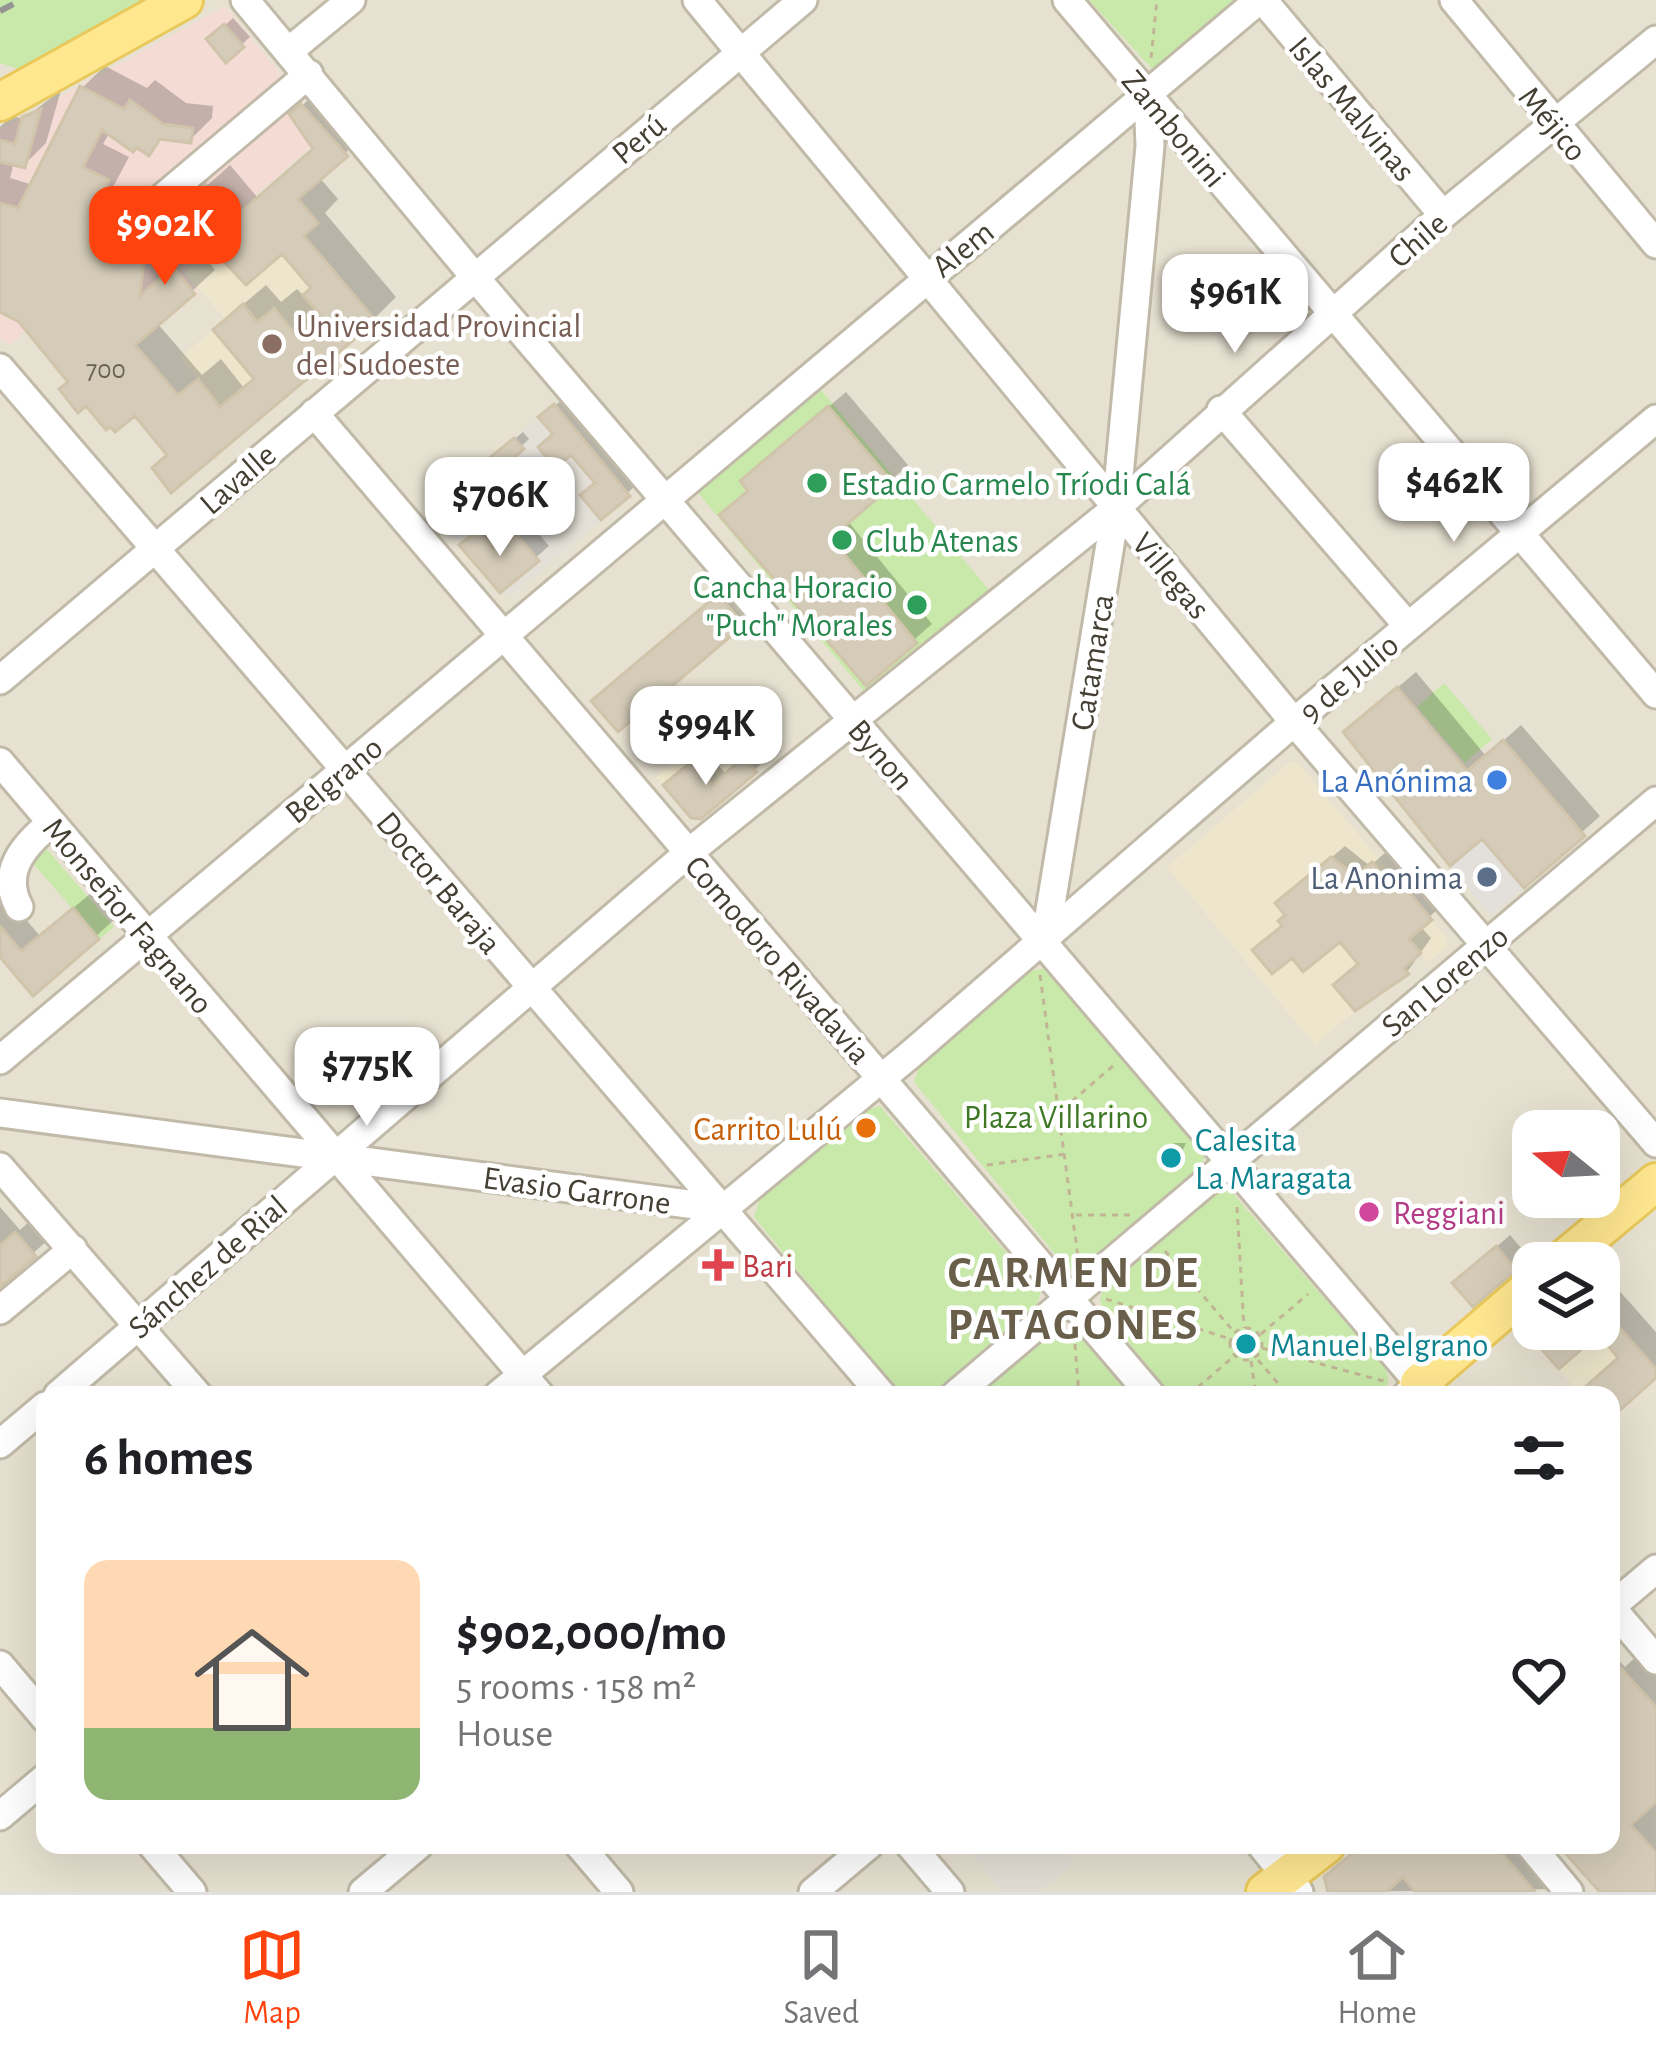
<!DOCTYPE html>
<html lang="en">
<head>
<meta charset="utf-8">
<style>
	body { margin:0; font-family:"Alegreya Sans",sans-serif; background:#f6f6f6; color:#202124; height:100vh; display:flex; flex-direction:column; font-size:45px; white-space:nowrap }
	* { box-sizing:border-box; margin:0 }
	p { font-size:39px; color:#757577 }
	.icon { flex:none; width:66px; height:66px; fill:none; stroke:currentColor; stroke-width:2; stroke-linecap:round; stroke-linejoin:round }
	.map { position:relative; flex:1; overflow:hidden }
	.drawer { position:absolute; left:36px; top:1386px; width:1584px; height:468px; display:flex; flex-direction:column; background:#fff; border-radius:24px; box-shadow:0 12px 48px #0002 }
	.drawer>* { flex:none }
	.needle { width:78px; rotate:288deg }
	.fabs { position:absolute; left:1512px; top:1110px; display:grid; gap:24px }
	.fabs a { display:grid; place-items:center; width:108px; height:108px; border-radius:24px; background:#fff; box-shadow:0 12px 48px #0002; font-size:60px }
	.price { position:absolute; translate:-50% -102px; padding:0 27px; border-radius:24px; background:#fff; color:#222; font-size:39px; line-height:78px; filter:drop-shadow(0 3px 6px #0008) }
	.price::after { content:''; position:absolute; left:50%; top:72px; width:36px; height:27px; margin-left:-18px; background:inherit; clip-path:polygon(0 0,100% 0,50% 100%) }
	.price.active { background:#ff430e; color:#fff }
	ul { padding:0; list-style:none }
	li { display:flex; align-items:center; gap:36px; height:300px; padding:0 48px }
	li+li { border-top:3px solid #e0e0e0 }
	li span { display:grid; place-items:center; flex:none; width:336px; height:240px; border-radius:24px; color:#555 }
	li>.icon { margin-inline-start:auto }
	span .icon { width:144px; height:144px; fill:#fffc; stroke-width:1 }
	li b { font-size:51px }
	h2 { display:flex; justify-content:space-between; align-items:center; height:144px; padding:0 48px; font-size:51px }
	.dock { display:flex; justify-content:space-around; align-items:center; height:168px; border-top:3px solid #e0e0e0; background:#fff; font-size:33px; color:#757577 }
	.dock a { display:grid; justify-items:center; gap:6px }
	.dock .active { color:#ff430e }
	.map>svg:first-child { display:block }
</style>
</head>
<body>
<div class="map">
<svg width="1656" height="1892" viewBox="0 0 1656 1892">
	<rect width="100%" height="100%" fill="#f3efe3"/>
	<path fill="#e7e1d1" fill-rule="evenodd" d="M 0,0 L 1656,0 L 1656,1892 L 0,1892 ZM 1533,1131 L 1599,1131 L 1599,1197 L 1533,1197 ZM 1533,1263 L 1599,1263 L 1599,1329 L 1533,1329 ZM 45,1395 L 1611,1395 L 1611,1845 L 45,1845 Z"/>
	<path fill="#e4e0d8" d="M 554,404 L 630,496 L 512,595 L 502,594 L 430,509 Z
		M 965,1845 L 1058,1845 L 1074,1863 L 1039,1892 L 1003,1892 Z"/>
	<path fill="#ede6cc" d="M 304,236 L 376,321 L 243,434 L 180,358 L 225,319 L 185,272 L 214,247 L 246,285 Z
		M 716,725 L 757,772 L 703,819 L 691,818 L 656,777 Z
		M 1290,762 L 1298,763 L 1447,939 L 1447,947 L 1429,962 L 1420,953 L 1404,968 L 1409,974 L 1380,997 L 1376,993 L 1315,1045 L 1167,867 Z
		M 1599,1304 L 1656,1369 L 1656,1378 L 1611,1418 L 1611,1395 L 1579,1393 L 1526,1331 L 1533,1324 L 1533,1329 L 1599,1329 Z"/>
	<path fill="#f4dcd5" d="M 225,6 L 327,132 L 203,242 L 208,249 L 182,272 L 200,293 L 128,352 L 50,311 L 10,344 L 0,339 L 0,129 Z"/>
	<path fill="#c8e9a9" d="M 0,0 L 150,0 L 22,70 L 0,63 Z
		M 1089,0 L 1243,0 L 1154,71 Z
		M 817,385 L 990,591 L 868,696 L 694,488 Z
		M 1444,683 L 1492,739 L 1465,763 L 1417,707 Z
		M 38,839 L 114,927 L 99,939 L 29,859 Z
		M 1045,968 L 1205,1156 L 1198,1173 L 1075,1272 L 1064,1265 L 914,1082 L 920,1064 L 1030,971 Z
		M 880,1106 L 1041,1293 L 1035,1310 L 935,1395 L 900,1395 L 754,1217 L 760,1198 L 866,1110 Z
		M 1229,1189 L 1386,1369 L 1389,1382 L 1380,1395 L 1172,1395 L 1102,1310 L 1100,1297 L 1106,1285 L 1215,1193 Z
		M 1060,1327 L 1076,1332 L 1129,1395 L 976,1395 Z"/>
	<path fill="#e3e0dc" d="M 1482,839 L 1524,888 L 1491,915 L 1450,866 Z"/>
	<path fill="#0003" d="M 233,18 L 250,37 L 226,59 L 210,40 Z
		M 105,66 L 147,88 L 155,80 L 186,103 L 213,106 L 212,118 L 190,140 L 164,136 L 148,152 L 110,132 L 103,144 L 129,157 L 113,187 L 126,194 L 111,222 L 166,228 L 160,279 L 197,248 L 215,270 L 157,323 L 202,375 L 221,359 L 244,388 L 256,377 L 239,308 L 266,285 L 281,302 L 297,289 L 305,297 L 314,287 L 283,250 L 180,210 L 230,165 L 258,198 L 315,148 L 293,115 L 315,93 L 368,132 L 319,177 L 338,199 L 325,213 L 396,297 L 374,319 L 170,454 L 136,412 L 71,381 L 21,320 L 0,308 L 0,127 L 11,116 L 24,119 L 61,90 L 46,143 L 24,165 L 14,162 L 10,178 L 33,185 L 82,88 Z
		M 846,392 L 908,465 L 847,520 L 932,624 L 866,682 L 750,489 L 760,465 Z
		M 568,394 L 641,481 L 601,516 L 598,482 L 543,417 Z
		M 523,432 L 529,439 L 499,467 L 517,487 L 499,503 L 482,467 Z
		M 492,519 L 507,538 L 528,521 L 549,546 L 500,589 L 476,533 Z
		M 737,579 L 759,605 L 618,727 L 613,684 Z
		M 1416,672 L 1486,756 L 1521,725 L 1600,816 L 1525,883 L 1365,715 Z
		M 758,747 L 768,758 L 700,816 L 680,773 L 706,751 L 726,774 Z
		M 1345,846 L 1370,866 L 1386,852 L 1408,877 L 1414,871 L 1442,905 L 1420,926 L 1431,938 L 1407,972 L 1361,963 L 1340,937 L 1285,925 L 1292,891 Z
		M 0,889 L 40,936 L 91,893 L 114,920 L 34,992 L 0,952 Z
		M 1174,1143 L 1186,1143 L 1177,1163 L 1165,1161 Z
		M 0,1207 L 20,1230 L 32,1219 L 49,1239 L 2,1281 L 0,1292 Z
		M 1510,1235 L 1527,1255 L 1473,1303 L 1469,1271 Z
		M 1599,1268 L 1656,1332 L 1656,1374 L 1611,1414 L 1611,1395 L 1578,1395 L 1621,1357 L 1598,1331 L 1555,1329 L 1599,1329 Z
		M 1611,1652 L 1625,1667 L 1637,1656 L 1656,1677 L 1656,1892 L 1604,1892 L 1562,1845 L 1611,1845 Z
		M 1364,1845 L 1517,1845 L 1554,1889 L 1332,1892 L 1327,1878 Z"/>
	<path fill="#d4cbb8" stroke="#d0c4ab" stroke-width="3" d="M 224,24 L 244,47 L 226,63 L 206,39 Z
		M 80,86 L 124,109 L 130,100 L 163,124 L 193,128 L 191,143 L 160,139 L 149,156 L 137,148 L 133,152 L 102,130 L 83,167 L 109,180 L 93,210 L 106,216 L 92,244 L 145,249 L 140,296 L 173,267 L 195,294 L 135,345 L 178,395 L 198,379 L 220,407 L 254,379 L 213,330 L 243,304 L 257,322 L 274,308 L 297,336 L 321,316 L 303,295 L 311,288 L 282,254 L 246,285 L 176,210 L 206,185 L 235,217 L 313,149 L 289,114 L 301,104 L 348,156 L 298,199 L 318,223 L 304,236 L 376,321 L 171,493 L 152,468 L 167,455 L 135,416 L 115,432 L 110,427 L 106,430 L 86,406 L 78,413 L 59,389 L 68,382 L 19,322 L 0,312 L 0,203 L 18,208 Z
		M 41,109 L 25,168 L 0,162 L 0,140 L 15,144 L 22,117 Z
		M 554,404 L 630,496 L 601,520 L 580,495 L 595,483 L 571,455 L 555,468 L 538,447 L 553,434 L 538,417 Z
		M 828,406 L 894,484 L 831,538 L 917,643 L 866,686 L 719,515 L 748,491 L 740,481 Z
		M 514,438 L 524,449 L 493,476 L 511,497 L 499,507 L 470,474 Z
		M 478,530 L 493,548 L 514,531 L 539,561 L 500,593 L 459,545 Z
		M 718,594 L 744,625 L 618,732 L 591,701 Z
		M 1397,687 L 1467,771 L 1503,740 L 1585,836 L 1524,888 L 1482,839 L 1450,866 L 1343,732 Z
		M 744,757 L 757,772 L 701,819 L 691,818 L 663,785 L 692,761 L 712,785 Z
		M 1331,857 L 1356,876 L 1372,862 L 1393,887 L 1400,881 L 1432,920 L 1409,939 L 1421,953 L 1404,968 L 1409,974 L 1355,1011 L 1333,985 L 1358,964 L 1340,942 L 1303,972 L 1292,958 L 1272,974 L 1252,950 L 1282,926 L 1278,921 L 1285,915 L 1275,903 Z
		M 73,908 L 99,939 L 33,996 L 0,957 L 0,926 L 21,951 Z
		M 15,1232 L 36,1256 L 0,1287 L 0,1245 Z
		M 1496,1246 L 1516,1270 L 1473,1307 L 1452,1283 Z
		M 1599,1304 L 1656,1369 L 1656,1378 L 1611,1418 L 1611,1395 L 1576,1395 L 1618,1358 L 1599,1334 L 1559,1369 L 1536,1343 L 1552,1329 L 1599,1329 Z
		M 1621,1668 L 1656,1707 L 1656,1802 L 1631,1825 L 1656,1853 L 1656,1892 L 1600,1892 L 1558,1845 L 1611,1845 L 1611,1677 Z
		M 1362,1845 L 1495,1845 L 1535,1892 L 1415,1892 L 1403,1877 L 1386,1892 L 1328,1892 L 1324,1877 Z"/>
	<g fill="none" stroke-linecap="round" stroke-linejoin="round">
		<g stroke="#c1baa8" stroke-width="33">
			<path id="minor" d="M 245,0 L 473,275 L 1419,1383 L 1407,1395
				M 697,0 L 1294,722 L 1656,1143
				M 1067,0 L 1656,694
				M 1263,0 L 1443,215
				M 1454,0 L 1656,244
				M 289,51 L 351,0
				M 149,209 L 309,74
				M 0,368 L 882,1395
				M 1221,410 L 1408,626
				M 314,413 L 1151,1395
				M 0,680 L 803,0
				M 0,762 L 540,1395
				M 19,907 C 0,872 24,845 51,823
				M 1045,941 L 1116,508 L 1150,146 L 1148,96
				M 0,1060 L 1259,0
				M 0,1113 L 726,1209
				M 0,1167 L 198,1395
				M 0,1310 L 73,1249
				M 58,1395 L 687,854 L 1116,508 L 1443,215 L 1656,40
				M 498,1395 L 911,1054 L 1294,722 L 1656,419
				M 955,1395 L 1656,801
				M 0,1444 L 45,1406
				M 1656,1569 L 1611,1607 L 1656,1660
				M 0,1665 L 45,1718
				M 0,1816 L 45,1778
				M 152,1845 L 192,1892
				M 579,1845 L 619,1892
				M 910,1845 L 950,1892
				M 1261,1845 L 1299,1892
				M 1530,1845 L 1569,1892
				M 363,1892 L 419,1845
				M 813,1892 L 869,1845"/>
		</g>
		<g stroke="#e9c95b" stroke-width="42">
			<path id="major" d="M 0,102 L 184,0
				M 1559,1263 L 1656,1182
				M 1429,1395 L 1419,1383 L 1533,1285
				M 1265,1892 L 1326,1845"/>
		</g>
		<path stroke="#c1b596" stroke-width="3" stroke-dasharray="6 6" stroke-linecap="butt" d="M 1151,58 L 1157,0
			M 1040,975 L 1078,1257
			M 1063,1109 L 1114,1065
			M 987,1165 L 1066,1154
			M 1237,1207 L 1244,1328
			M 1076,1215 L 1132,1215
			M 1165,1251 L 1234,1332
			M 1106,1299 L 1230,1339
			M1230 1344a16 16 0 1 1 32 0a16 16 0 1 1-32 0Z
			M 1261,1334 L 1308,1294
			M 1075,1344 L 1079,1395
			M 1262,1348 L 1387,1382
			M 1258,1360 L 1288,1395
			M 1251,1361 L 1256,1395
			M 1189,1395 L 1233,1357"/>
		<use href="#minor" stroke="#fff" stroke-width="27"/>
		<use href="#major" stroke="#ffe790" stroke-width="36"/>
		<path stroke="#949494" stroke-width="6" stroke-dasharray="15 15" stroke-linecap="butt" d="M 0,11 L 21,0"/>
	</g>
	<circle fill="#8d6e63" stroke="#fff" stroke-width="4.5" cx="272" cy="344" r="12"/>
	<g fill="#2e9e5b" stroke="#fff" stroke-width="4.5">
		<circle cx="817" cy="483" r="12"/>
		<circle cx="842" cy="540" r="12"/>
		<circle cx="917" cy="605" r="12"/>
	</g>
	<circle fill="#3f7fe0" stroke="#fff" stroke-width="4.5" cx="1497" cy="780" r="12"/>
	<circle fill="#5c6f8a" stroke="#fff" stroke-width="4.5" cx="1487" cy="877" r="12"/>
	<circle fill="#e8710a" stroke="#fff" stroke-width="4.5" cx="866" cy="1128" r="12"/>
	<g fill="#0f9aa8" stroke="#fff" stroke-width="4.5">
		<circle cx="1171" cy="1158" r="12"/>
		<circle cx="1246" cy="1344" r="12"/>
	</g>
	<circle fill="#d1479c" stroke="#fff" stroke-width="4.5" cx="1369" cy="1212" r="12"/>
	<path fill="#e0444e" stroke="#fff" stroke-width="4.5" d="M712 1247h12v12h12v12h-12v12h-12v-12h-12v-12h12z"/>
	<g text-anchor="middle" stroke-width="9" stroke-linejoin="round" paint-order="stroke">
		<g font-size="27" fill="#686254">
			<text x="106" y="378">700</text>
		</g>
		<g font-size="33" fill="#443f33" stroke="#fff">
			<text transform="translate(1353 108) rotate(50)" y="12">Islas Malvinas</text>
			<text transform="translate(1554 123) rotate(50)" y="12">Méjico</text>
			<text transform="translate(1175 128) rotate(50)" y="12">Zambonini</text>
			<text transform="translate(638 138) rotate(-40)" y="12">Perú</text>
			<text transform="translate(1417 239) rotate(-41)" y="12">Chile</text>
			<text transform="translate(962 248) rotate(-39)" y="12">Alem</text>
			<text transform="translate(237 478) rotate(-41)" y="12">Lavalle</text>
			<text transform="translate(1172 575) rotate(50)" y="12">Villegas</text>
			<text transform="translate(1091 662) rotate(-81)" y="12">Catamarca</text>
			<text transform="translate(1348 677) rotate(-40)" y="12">9 de Julio</text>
			<text transform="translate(882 754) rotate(49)" y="12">Bynon</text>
			<text transform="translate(333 779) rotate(-40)" y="12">Belgrano</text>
			<text transform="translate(440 882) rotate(50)" y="12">Doctor Baraja</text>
			<text transform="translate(129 915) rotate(50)" y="12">Monseñor Fagnano</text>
			<text transform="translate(779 959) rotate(49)" y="12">Comodoro Rivadavia</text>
			<text transform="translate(1444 980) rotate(-40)" y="12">San Lorenzo</text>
			<text transform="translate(577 1189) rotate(8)" y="12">Evasio Garrone</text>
			<text transform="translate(207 1266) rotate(-41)" y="12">Sánchez de Rial</text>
		</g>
		<g font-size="33" fill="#785e54" stroke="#fff" text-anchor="start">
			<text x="296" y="337">Universidad Provincial<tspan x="296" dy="38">del Sudoeste</tspan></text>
		</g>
		<g font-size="33" fill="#27864d" stroke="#fff" text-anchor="start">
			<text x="841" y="495">Estadio Carmelo Tríodi Calá</text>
			<text x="866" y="552">Club Atenas</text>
			<text x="893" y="598" text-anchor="end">Cancha Horacio<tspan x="893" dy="38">"Puch" Morales</tspan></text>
		</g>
		<g font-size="33" fill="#366cbe" stroke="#fff" text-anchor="end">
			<text x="1473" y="792">La Anónima</text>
		</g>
		<g font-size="33" fill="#4e5e75" stroke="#fff" text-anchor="end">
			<text x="1463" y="889">La Anonima</text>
		</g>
		<g font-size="33" fill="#3e7824" stroke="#fff">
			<text x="1056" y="1128">Plaza Villarino</text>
		</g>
		<g font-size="33" fill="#c56008" stroke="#fff" text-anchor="end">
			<text x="842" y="1140">Carrito Lulú</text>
		</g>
		<g font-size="33" fill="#0d838f" stroke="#fff" text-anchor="start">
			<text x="1195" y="1151">Calesita<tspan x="1195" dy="38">La Maragata</tspan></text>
			<text x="1270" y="1356">Manuel Belgrano</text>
		</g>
		<g font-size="33" fill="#b23c85" stroke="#fff" text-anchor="start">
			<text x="1393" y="1224">Reggiani</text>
		</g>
		<g font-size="33" fill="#be3a42" stroke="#fff" text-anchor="start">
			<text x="742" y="1277">Bari</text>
		</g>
		<g font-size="45" font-weight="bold" letter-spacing="3" fill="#685e4a" stroke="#fff">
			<text x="1074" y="1287">CARMEN DE<tspan x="1074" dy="52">PATAGONES</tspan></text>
		</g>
	</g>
</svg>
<div class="fabs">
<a><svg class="needle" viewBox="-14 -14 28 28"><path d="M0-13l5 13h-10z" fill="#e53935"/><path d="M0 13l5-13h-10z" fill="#757577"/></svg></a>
<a><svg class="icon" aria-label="layers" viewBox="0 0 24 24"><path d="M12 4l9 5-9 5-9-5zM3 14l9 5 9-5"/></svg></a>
</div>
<b class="price active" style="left:165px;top:288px">$902K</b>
<b class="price" style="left:1235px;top:356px">$961K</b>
<b class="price" style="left:1454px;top:545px">$462K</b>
<b class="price" style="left:500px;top:559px">$706K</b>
<b class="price" style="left:706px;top:788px">$994K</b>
<b class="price" style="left:367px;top:1129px">$775K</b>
<section class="drawer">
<h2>6 homes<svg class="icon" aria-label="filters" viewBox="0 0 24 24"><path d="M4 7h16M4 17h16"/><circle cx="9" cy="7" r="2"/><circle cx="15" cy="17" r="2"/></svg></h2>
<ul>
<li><span style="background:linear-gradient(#ffd9b3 70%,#8fb573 0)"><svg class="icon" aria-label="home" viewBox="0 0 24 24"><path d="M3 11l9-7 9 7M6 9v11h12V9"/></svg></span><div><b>$902,000/mo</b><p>5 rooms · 158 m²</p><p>House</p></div><svg class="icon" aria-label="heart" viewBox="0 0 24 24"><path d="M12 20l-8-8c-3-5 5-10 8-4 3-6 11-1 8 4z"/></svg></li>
</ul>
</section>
</div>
<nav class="dock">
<a class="active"><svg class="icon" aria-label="map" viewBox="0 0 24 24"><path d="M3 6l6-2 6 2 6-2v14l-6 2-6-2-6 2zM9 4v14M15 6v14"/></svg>Map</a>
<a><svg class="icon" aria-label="saved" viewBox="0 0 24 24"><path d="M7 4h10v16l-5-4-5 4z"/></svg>Saved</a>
<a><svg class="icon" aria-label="home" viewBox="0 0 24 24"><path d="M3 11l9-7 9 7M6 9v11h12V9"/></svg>Home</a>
</nav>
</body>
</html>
